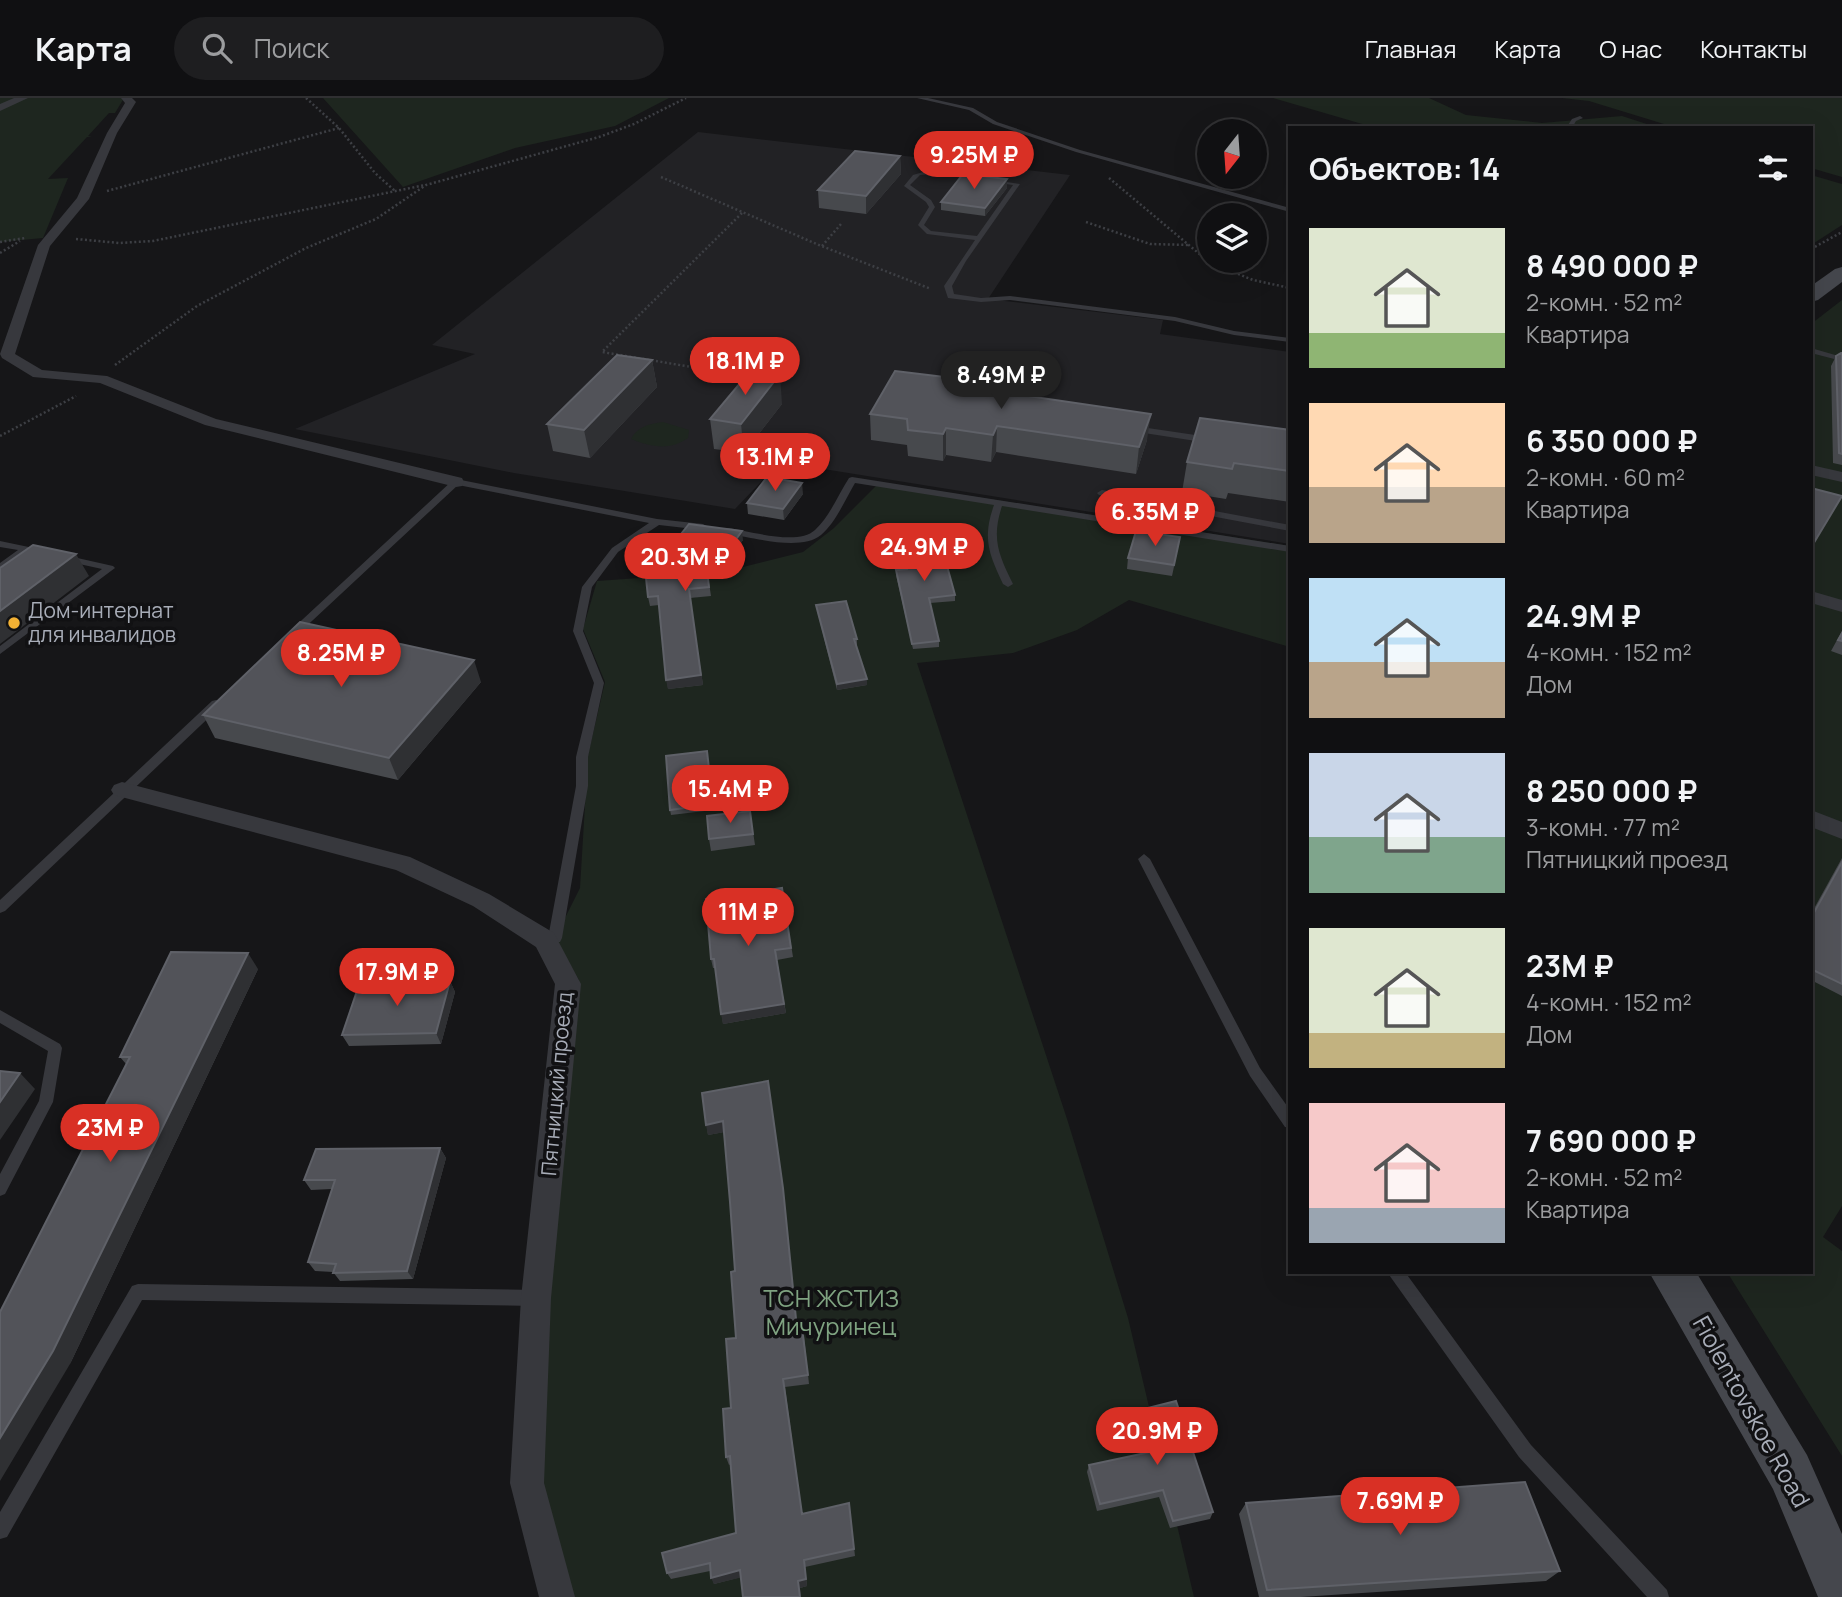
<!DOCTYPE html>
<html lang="ru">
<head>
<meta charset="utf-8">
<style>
	body { margin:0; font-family:Manrope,sans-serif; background:#1e1e20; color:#f1f3f6; height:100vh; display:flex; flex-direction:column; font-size:26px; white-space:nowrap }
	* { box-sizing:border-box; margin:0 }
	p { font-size:23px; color:#9c9d9f }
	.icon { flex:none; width:38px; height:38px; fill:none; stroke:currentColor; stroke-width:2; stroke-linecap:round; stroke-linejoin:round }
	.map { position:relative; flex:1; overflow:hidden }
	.details { position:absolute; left:1288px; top:28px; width:525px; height:1148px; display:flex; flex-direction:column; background:#101012; border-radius:0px; box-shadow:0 7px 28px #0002,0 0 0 2px #303032 }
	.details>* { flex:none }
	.needle { width:46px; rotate:197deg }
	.tools { position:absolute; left:1197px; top:21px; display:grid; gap:14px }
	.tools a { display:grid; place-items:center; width:70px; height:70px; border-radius:50%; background:#101012; box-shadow:0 7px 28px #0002,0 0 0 2px #303032; font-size:35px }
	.price { position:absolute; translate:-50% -60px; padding:0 16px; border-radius:24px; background:#d93025; color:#fff; font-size:23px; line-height:46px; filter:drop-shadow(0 2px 4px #0008) }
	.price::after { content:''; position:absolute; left:50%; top:42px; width:21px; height:16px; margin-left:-10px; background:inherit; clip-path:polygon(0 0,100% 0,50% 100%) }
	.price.active { background:#222; color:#fff }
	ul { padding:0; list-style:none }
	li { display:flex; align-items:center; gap:21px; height:175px; padding:0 21px }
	li span { display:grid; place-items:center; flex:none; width:196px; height:140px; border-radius:0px; color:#555 }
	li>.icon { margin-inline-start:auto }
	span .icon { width:84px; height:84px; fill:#fffc; stroke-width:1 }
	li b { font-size:30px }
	h2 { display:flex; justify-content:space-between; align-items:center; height:84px; padding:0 21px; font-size:30px }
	header { display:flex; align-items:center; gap:42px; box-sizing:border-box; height:98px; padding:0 35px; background:#101012; border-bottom:2px solid #303032 }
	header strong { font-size:33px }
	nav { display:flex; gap:38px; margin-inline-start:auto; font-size:24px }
	.search { width:490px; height:63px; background:#1e1e20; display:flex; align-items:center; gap:18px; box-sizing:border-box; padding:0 24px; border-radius:38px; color:#9c9d9f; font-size:26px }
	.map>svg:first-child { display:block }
</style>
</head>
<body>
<header>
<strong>Карта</strong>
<div class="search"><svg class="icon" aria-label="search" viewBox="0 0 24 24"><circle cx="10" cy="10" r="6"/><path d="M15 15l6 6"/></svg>Поиск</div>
<nav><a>Главная</a><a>Карта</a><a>О нас</a><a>Контакты</a></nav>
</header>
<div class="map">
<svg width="1842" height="1499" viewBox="0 0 1842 1499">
	<rect width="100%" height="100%" fill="#161618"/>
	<path fill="#222225" d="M 698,34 L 1070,77 L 988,201 L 1163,222 L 1160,236 L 1290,254 L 1290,446 L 780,364 L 735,411 L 514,375 L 295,331 L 475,256 L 432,247 Z"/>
	<path fill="#1e261f" d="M 0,0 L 124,0 L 115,15 L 109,15 L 88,38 L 92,39 L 87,39 L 48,81 L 68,80 L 43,140 L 0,144 Z
		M 323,0 L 669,0 L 615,28 L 515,50 L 403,89 Z
		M 1273,0 L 1429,0 L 1466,17 L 1542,25 L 1622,18 L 1659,30 L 1376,30 Z
		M 1562,0 L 1842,0 L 1842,79 L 1811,70 L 1811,30 L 1677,30 L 1589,3 Z
		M 1811,77 L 1842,86 L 1842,127 L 1811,147 Z
		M 1842,202 L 1842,1108 L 1823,1139 L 1842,1153 L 1842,1358 L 1727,1174 L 1811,1174 L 1811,226 Z
		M 663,324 L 689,332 L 688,340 C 670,353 651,349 631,341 C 638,328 649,326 663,324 Z
		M 880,384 L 1290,448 L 1290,549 L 1129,502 L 1077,532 L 1013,555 L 917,565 L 1068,1024 L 1128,1220 L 1194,1499 L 568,1499 L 539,1378 L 548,1194 L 579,882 L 555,840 L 580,790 L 588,657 L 605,584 L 583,531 L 597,483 L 723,474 L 803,454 L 834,430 Z"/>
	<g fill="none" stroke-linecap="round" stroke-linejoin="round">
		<path stroke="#3d3f44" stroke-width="2.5" stroke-dasharray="2 2.5" stroke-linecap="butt" d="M 306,0 L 339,30 L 375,75 L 395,93
			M 661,79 L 819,147 L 931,191
			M 1109,80 L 1209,164 L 1253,182 L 1290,190
			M 107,93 L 339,30
			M 742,115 L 602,254 L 751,279
			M 1086,124 L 1150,146 L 1190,147
			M 76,141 L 119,145 L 153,143 L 425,87
			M 0,144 L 25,140
			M 822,148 L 841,126
			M 1811,151 L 1842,134
			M 0,155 L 20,143
			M 115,267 L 197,208 L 306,150 L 376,121 L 426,87 L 599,39 L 634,26 L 686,0
			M 0,338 L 76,298"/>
		<path fill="#37383d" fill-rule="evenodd" d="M 917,0 L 928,0 L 973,10 L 997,24 L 1080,52 L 1290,110 L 1290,114 L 1076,54 L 993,26 L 969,12 Z
			M 1580,18 L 1583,20 L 1576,23 L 1572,30 L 1566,30 L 1572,21 Z
			M 930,72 L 1020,86 L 966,163 L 952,188 L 954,196 L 981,200 L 1010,198 L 1175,219 L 1234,233 L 1290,240 L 1290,244 L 1234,237 L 1175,223 L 1010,202 L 981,204 L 948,200 L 944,188 L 975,142 L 927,136 L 918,127 L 929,109 L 926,104 L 904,88 L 913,77 ZM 935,76 L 1013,87 L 977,138 L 931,133 L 924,127 L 935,109 L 931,102 L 910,87 L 920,77 Z
			M 1811,250 L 1842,259 L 1842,263 L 1811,255 Z
			M 1134,328 L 1209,339 L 1213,342 L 1209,345 L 1131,333 L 1131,329 Z
			M 852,379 L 1290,448 L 1290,454 L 1002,408 C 991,441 999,457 1013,486 L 1008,489 L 1003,486 C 989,456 982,440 994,407 L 855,385 C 845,402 836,424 821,437 C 800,454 753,439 728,436 L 723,433 L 728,430 C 750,433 798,448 815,432 C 830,418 838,397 849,380 Z
			M 456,381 L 657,421 L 703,426 L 708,429 L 703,432 L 659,427 L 618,454 L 592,489 L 583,533 L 604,585 L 588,659 L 588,688 L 562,840 L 560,844 L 550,844 L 548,840 L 576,688 L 576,659 L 594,585 L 573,533 L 582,489 L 612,450 L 649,425 L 458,387 L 298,536 L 290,536 L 289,534 L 453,382 Z
			M 1102,392 L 1290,427 L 1290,433 L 1099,397 L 1097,395 Z
			M 0,443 L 43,452 L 48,455 L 43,458 L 28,454 L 0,472 L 0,465 L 18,452 L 0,449 Z
			M 64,457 L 113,468 L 115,470 L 0,556 L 0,548 L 102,471 L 61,462 L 59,460 Z
			M 216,602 L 220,603 L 221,606 L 220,609 L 5,813 L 0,815 L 0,802 L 212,603 Z
			M 1144,756 L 1150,761 L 1260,970 L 1290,1012 L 1290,1030 L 1285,1029 L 1250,978 L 1138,761 Z
			M 0,912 L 60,946 L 62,950 L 53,1004 L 5,1096 L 0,1098 L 0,1076 L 39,1003 L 48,953 L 0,925 Z
			M 1387,1174 L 1405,1174 L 1531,1347 L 1667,1492 L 1669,1499 L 1647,1499 L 1519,1359 Z
			M 138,1186 L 536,1192 L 542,1194 L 544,1200 L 542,1206 L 536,1208 L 142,1202 L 7,1439 L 0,1441 L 0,1414 L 132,1188 Z"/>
		<path fill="#37383d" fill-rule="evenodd" d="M 14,0 L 28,0 L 0,13 L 0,6 Z
			M 121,0 L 132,0 L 136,4 L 117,35 L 89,101 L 50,148 L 15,256 L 42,272 L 107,278 L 216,321 L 462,380 L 464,384 L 462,388 L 456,389 L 205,327 L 100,285 L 33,279 L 2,260 L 0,256 L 38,147 L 77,100 L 107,35 L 125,5 Z
			M 1811,367 L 1842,374 L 1842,384 L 1811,377 Z
			M 1811,493 L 1842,502 L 1842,514 L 1811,505 Z
			M 122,684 L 410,759 L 489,796 L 554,835 L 581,886 L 551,1200 L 544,1385 L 575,1499 L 539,1499 L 510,1385 L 521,1200 L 555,886 L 536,849 L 473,808 L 396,772 L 114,697 L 111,692 L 114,687 Z
			M 1811,712 L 1842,724 L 1842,741 L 1811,729 Z"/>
		<path fill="#45474d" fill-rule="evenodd" d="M 1842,169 L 1842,184 L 1818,202 L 1811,204 L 1811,188 L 1835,171 Z
			M 1649,1174 L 1696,1174 L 1807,1357 L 1842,1436 L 1842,1499 L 1818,1499 L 1773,1391 Z"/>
	</g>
	<path fill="#47494d" d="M 900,58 L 901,76 L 866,116 L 819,110 L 818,92 Z
		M 1007,90 L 985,118 L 941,112 L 941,104 Z
		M 1842,255 L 1842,367 L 1833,365 L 1831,268 L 1836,258 Z
		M 652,262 L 657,289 L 590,360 L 553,353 L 547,326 Z
		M 969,290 L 1147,342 L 1136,376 L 996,354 L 991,364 L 946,357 L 943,363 L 908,358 L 907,347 L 871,342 L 870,316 Z
		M 782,306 L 744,355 L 714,351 L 710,321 Z
		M 1290,332 L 1290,404 L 1228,395 L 1226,401 L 1182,394 L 1187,364 Z
		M 803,396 L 784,422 L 748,416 L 747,405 Z
		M 689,426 L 743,442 L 725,467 L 706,464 L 711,498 L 690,500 L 703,587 L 668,591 L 659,507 L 650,508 L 648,499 Z
		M 913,429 L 955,497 L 955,503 L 930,505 L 939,543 L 939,549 L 913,551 L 896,477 L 896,472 L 906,471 L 904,452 L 916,451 Z
		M 1178,450 L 1172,478 L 1127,471 L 1128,460 Z
		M 816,507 L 857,541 L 857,547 L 855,547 L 867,581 L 867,587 L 837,592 L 817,512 Z
		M 1842,533 L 1842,557 L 1831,553 Z
		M 481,584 L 398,682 L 215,640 L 203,617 Z
		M 707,653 L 713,712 L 671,717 L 670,712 Z
		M 750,713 L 755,747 L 711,753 L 709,741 Z
		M 1842,760 L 1842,898 L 1811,882 L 1811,816 Z
		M 782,790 L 793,859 L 777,862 L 786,915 L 723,926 L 715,870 L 713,870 L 711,861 Z
		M 258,871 L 70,1266 L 126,966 L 120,959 Z
		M 450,883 L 455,894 L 441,946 L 349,948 L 342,937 Z
		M 702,995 L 784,1099 L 797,1230 L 804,1238 L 809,1286 L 785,1289 L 802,1416 L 849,1405 L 855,1458 L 805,1469 L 807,1488 L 800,1490 L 741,1479 L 714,1486 L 710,1473 L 671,1481 L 667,1475 L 736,1435 L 731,1366 L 729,1367 L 726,1359 L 736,1240 L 735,1173 L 730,1104 L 724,1034 L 708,1037 Z
		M 440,1050 L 446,1060 L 413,1181 L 340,1183 L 333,1174 L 315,1173 L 308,1164 L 332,1091 L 311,1092 L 304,1082 Z
		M 1136,1313 L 1213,1414 L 1210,1421 L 1170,1430 L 1159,1399 L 1097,1413 L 1087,1374 L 1089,1367 L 1145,1355 L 1133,1321 Z
		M 1246,1405 L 1560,1473 L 1546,1483 L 1301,1499 L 1259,1499 L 1239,1416 Z"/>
	<path fill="#2f3033" d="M 900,58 L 901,76 L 866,116 L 866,98 Z
		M 1007,81 L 1007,90 L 985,118 L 985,110 Z
		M 652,262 L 657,289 L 590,360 L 584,332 Z
		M 780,276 L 782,306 L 744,355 L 741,326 Z
		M 1151,316 L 1147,342 L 1136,376 L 1139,349 Z
		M 997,328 L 996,354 L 991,364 L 993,337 Z
		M 946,330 L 946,357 L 943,363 L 943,336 Z
		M 802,385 L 803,396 L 784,422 L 783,411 Z
		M 742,433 L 743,442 L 725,467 L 724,458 Z
		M 76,456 L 89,478 L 0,546 L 0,513 Z
		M 689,491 L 703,587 L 668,591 L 666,582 Z
		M 474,562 L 481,584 L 398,682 L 389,660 Z
		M 867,581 L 867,587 L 837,592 L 837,586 Z
		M 248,855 L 258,871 L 70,1266 L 0,1383 L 0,1340 Z
		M 450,883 L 455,894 L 441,946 L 436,935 Z
		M 784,906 L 786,915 L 723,926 L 721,916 Z
		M 20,975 L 35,991 L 0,1042 L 0,1004 Z
		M 768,983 L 784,1099 L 798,1239 Z
		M 723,1023 L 725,1034 L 708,1037 L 706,1027 Z
		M 440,1050 L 446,1060 L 413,1181 L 407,1173 Z
		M 804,1462 L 807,1488 L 800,1490 L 801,1499 L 800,1499 L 798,1483 Z
		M 740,1472 L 743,1479 L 714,1486 L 711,1480 Z"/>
	<path fill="#525359" stroke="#5f6168" stroke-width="2" d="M 855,53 L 900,58 L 866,98 L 818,92 Z
		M 963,76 L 1007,81 L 985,110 L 941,104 Z
		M 1841,255 L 1842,255 L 1842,356 L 1839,355 L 1836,258 Z
		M 617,257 L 652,262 L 584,332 L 547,326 Z
		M 751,272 L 780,276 L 741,326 L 710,321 Z
		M 895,273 L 970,282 L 966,289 L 1151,316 L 1139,349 L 997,328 L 993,337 L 946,330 L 943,336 L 908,332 L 907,321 L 870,316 Z
		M 1200,320 L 1290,332 L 1290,373 L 1234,365 L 1232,371 L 1187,364 Z
		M 767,379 L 802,385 L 783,411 L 747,405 Z
		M 1811,390 L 1842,398 L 1812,448 L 1811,448 Z
		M 689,426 L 742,433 L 724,458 L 705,455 L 709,489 L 689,491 L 701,577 L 666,582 L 658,498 L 648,499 L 646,480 Z
		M 936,428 L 955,497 L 929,500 L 939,543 L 912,546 L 896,472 L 907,471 L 904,452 L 916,451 L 913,429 Z
		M 1136,433 L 1180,439 L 1174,467 L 1128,460 Z
		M 33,447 L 76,456 L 0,513 L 0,470 Z
		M 846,503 L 857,541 L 854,541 L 867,581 L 837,586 L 816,507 Z
		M 300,524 L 474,562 L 389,660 L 203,617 Z
		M 1842,535 L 1842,543 L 1838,542 Z
		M 707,653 L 713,706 L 670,712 L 666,658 Z
		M 750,713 L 753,736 L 709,741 L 707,718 Z
		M 1842,764 L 1842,886 L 1811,871 L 1811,820 Z
		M 782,790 L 791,850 L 775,852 L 784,906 L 721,916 L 714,861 L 711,861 L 706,801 Z
		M 171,854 L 248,855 L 53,1253 L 0,1340 L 0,1214 L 130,959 L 120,959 Z
		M 450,883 L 436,935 L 342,937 L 360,884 Z
		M 0,973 L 20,975 L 0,1004 Z
		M 768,983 L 783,1090 L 797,1231 L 802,1230 L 808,1277 L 783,1281 L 802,1416 L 849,1405 L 854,1451 L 804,1462 L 806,1481 L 798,1483 L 800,1499 L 743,1499 L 740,1472 L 711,1480 L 710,1465 L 667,1475 L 662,1455 L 736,1435 L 730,1358 L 726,1359 L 723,1311 L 731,1310 L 726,1241 L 736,1240 L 731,1174 L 735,1173 L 730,1104 L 723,1023 L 706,1027 L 702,995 Z
		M 440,1050 L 407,1173 L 333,1175 L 336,1166 L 308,1164 L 335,1082 L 304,1082 L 316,1051 Z
		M 1176,1303 L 1213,1414 L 1173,1423 L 1163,1392 L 1100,1406 L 1089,1367 L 1150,1354 L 1136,1313 Z
		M 1525,1384 L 1560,1473 L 1267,1492 L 1246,1405 Z"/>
	<circle fill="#f2b134" stroke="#111113" stroke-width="2.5" cx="14" cy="525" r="7"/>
	<g text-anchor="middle" stroke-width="7" stroke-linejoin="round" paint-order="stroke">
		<g font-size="21" fill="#a8adb8" stroke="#111113" text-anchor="start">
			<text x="28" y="520">Дом-интернат<tspan x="28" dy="24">для инвалидов</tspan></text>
		</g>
		<g font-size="21" fill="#a8adb8" stroke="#111113">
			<text transform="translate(557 986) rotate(-85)" y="7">Пятницкий проезд</text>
		</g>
		<g font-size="24" fill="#7fa381" stroke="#111113">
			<text x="831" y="1209">ТСН ЖСТИЗ<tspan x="831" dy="28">Мичуринец</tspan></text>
		</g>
		<g font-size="24" fill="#a8adb8" stroke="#111113">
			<text transform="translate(1751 1314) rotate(61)" y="8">Fiolentovskoe Road</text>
		</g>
	</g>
</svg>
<div class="tools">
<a><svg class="needle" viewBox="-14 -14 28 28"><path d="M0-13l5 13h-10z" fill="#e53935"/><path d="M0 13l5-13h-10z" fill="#9c9d9f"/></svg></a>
<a><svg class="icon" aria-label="layers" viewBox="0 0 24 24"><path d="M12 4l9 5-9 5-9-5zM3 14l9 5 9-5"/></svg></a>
</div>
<b class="price" style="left:974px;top:93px">9.25M ₽</b>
<b class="price" style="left:745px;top:299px">18.1M ₽</b>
<b class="price active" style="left:1001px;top:313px">8.49M ₽</b>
<b class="price" style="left:775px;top:395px">13.1M ₽</b>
<b class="price" style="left:1155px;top:450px">6.35M ₽</b>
<b class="price" style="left:924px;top:485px">24.9M ₽</b>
<b class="price" style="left:685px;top:495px">20.3M ₽</b>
<b class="price" style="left:341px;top:591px">8.25M ₽</b>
<b class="price" style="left:730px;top:727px">15.4M ₽</b>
<b class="price" style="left:748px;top:850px">11M ₽</b>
<b class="price" style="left:397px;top:910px">17.9M ₽</b>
<b class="price" style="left:110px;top:1066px">23M ₽</b>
<b class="price" style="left:1157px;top:1369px">20.9M ₽</b>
<b class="price" style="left:1400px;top:1439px">7.69M ₽</b>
<section class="details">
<h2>Объектов: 14<svg class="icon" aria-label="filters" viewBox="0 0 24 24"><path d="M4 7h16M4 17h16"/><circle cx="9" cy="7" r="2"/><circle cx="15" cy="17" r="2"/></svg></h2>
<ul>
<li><span style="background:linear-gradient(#dfe7d0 75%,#8fb573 0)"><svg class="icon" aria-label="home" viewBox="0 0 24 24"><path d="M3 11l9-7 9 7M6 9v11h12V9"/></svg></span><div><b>8 490 000 ₽</b><p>2-комн. · 52 m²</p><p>Квартира</p></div></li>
<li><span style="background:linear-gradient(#ffd9b3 60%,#b9a48a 0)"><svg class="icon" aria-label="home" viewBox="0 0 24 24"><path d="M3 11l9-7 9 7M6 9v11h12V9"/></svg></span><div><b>6 350 000 ₽</b><p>2-комн. · 60 m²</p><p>Квартира</p></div></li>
<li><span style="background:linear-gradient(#bfe0f5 60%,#b9a48a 0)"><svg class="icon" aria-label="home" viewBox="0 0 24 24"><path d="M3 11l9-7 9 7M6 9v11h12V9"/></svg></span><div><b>24.9M ₽</b><p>4-комн. · 152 m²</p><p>Дом</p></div></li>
<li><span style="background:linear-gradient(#c9d6e8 60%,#7fa58c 0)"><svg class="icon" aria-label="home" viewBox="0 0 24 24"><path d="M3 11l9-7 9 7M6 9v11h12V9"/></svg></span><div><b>8 250 000 ₽</b><p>3-комн. · 77 m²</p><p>Пятницкий проезд</p></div></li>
<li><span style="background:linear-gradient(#dfe7d0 75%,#c2b280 0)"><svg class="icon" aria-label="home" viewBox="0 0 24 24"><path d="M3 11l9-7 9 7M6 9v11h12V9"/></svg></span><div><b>23M ₽</b><p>4-комн. · 152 m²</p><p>Дом</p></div></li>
<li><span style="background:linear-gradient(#f6c9c9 75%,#9aa5b1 0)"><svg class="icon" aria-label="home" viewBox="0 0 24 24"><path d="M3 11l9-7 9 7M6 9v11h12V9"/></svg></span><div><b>7 690 000 ₽</b><p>2-комн. · 52 m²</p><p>Квартира</p></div></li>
</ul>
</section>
</div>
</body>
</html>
